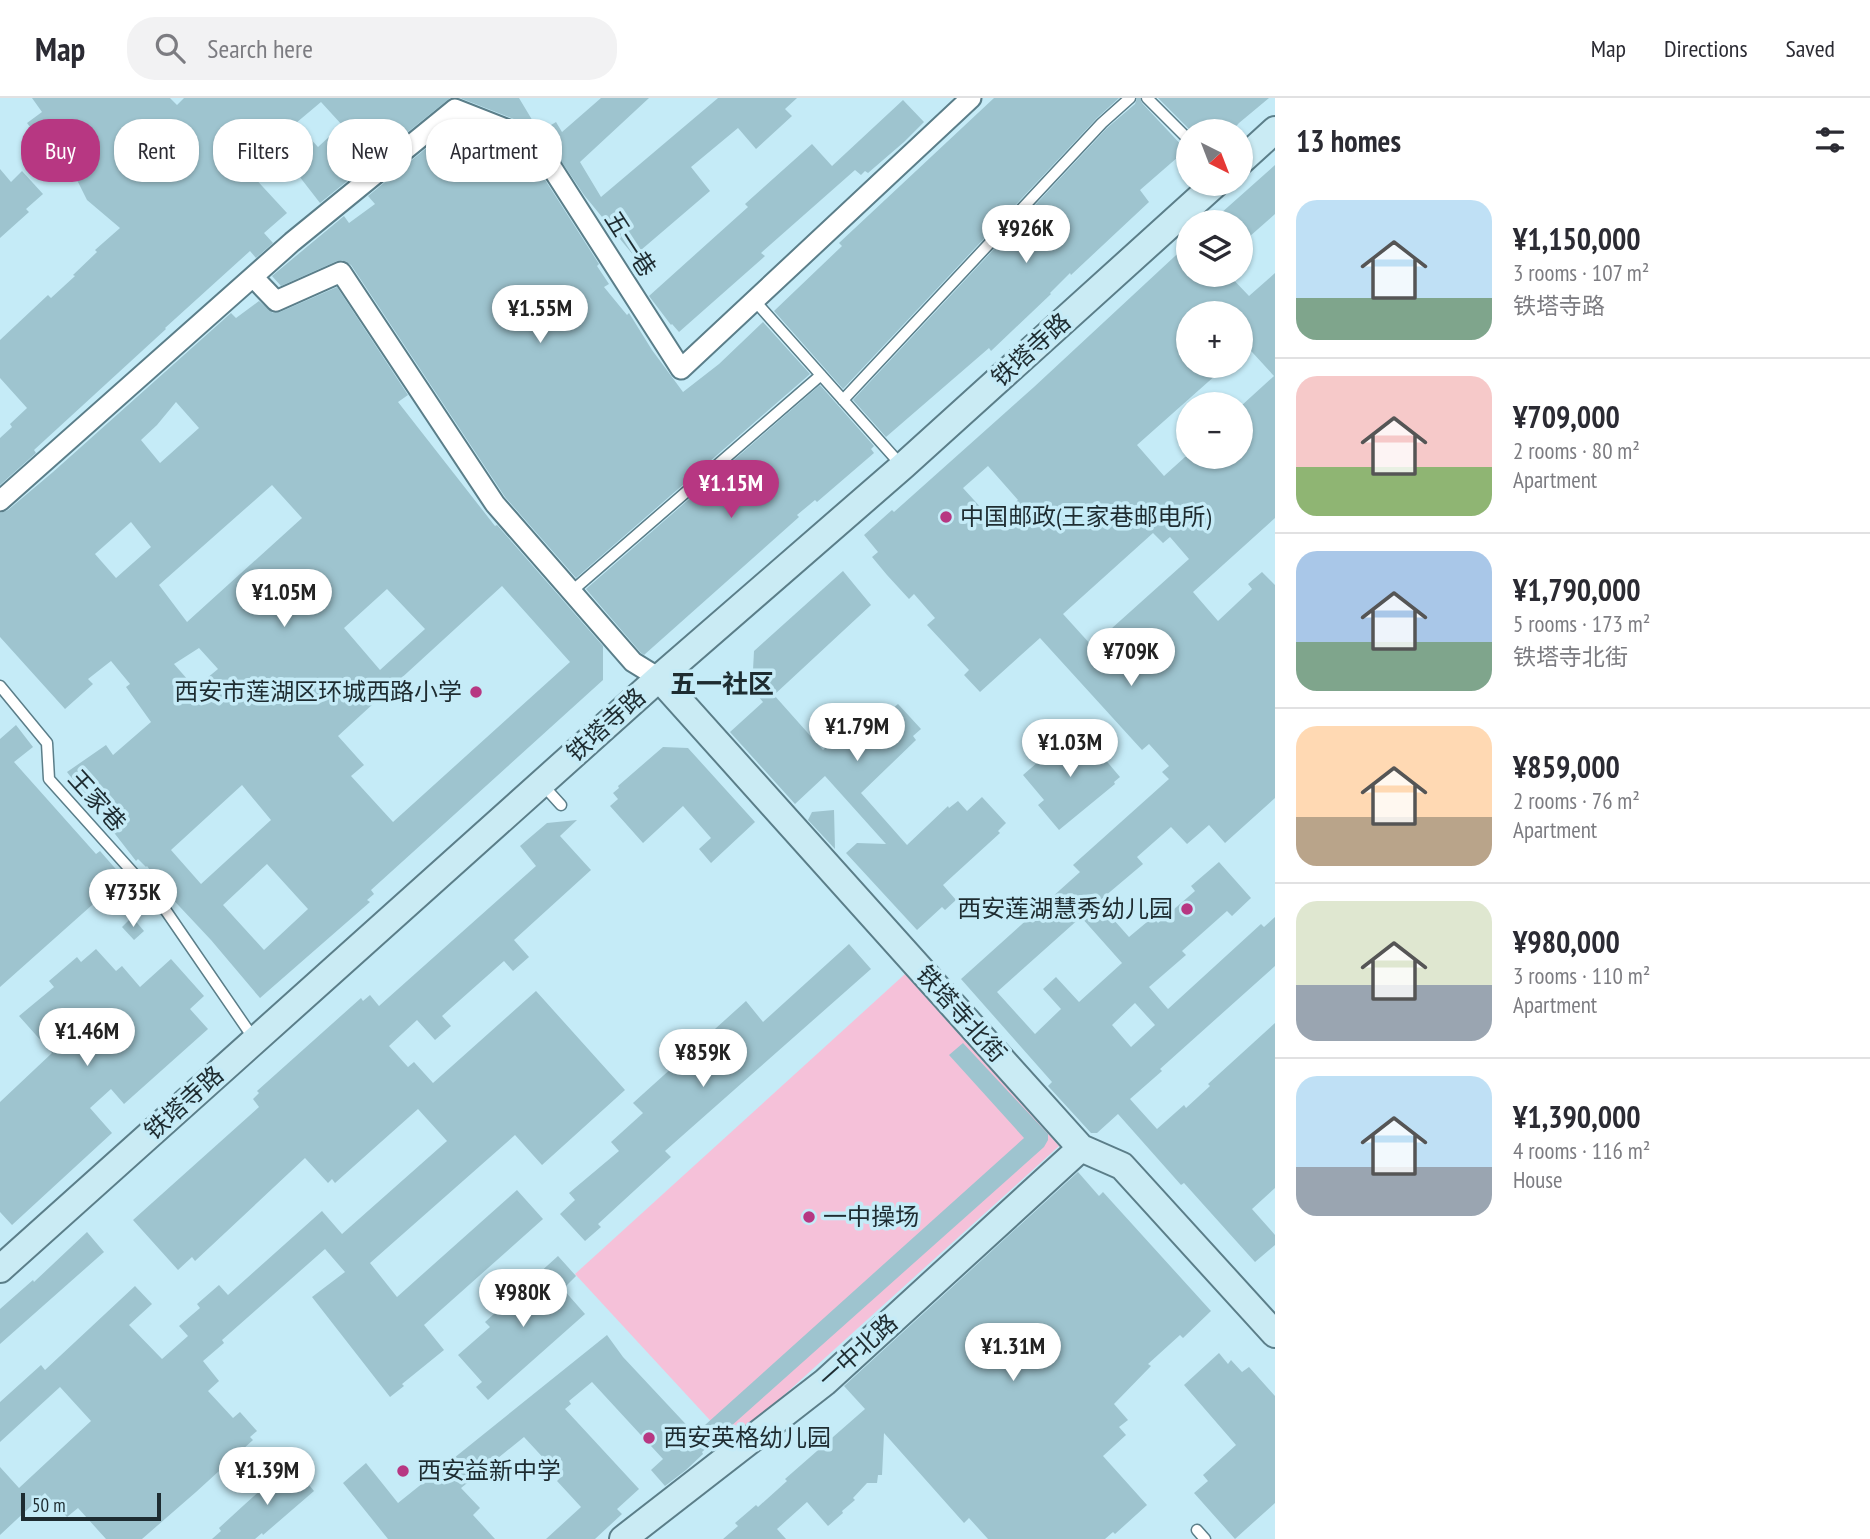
<!DOCTYPE html>
<html lang="en">
<head>
<meta charset="utf-8">
<style>
	body { margin:0; font-family:"PT Sans Narrow","Noto Sans SC",sans-serif; background:#f2f2f3; color:#2b2b33; height:100vh; display:flex; flex-direction:column; font-size:26px; white-space:nowrap }
	* { box-sizing:border-box; margin:0 }
	p { font-size:23px; color:#7c7c81 }
	.icon { flex:none; width:38px; height:38px; fill:none; stroke:currentColor; stroke-width:2; stroke-linecap:round; stroke-linejoin:round }
	.map { position:relative; flex:1; overflow:hidden }
	.panel { display:flex; flex-direction:column; background:#fff; width:595px }
	.panel>* { flex:none }
	.banner { position:absolute; left:21px; top:21px; width:665px; height:63px; display:flex; gap:14px }
	.needle { width:46px; rotate:138deg }
	.fabs { position:absolute; left:1176px; top:21px; display:grid; gap:14px }
	.fabs a { display:grid; place-items:center; width:77px; height:77px; border-radius:50%; background:#fff; box-shadow:0 2px 5px #0004; font-size:35px }
	.scale { position:absolute; left:21px; bottom:18px; width:140px; box-sizing:border-box; padding-left:7px; border:4px solid #1e2c31; border-top:0; font-size:19px; line-height:24px; white-space:nowrap; color:#1e2c31; -webkit-text-stroke:5px #c5ebf7; paint-order:stroke }
	.price { position:absolute; translate:-50% -60px; padding:0 16px; border-radius:24px; background:#fff; color:#222; font-size:23px; line-height:46px; filter:drop-shadow(0 2px 4px #0008) }
	.price::after { content:''; position:absolute; left:50%; top:42px; width:21px; height:16px; margin-left:-10px; background:inherit; clip-path:polygon(0 0,100% 0,50% 100%) }
	.price.selected { background:#b73782; color:#fff }
	ul { padding:0; list-style:none }
	li { display:flex; align-items:center; gap:21px; height:175px; padding:0 21px }
	li+li { border-top:2px solid #e1e1e2 }
	li span { display:grid; place-items:center; flex:none; width:196px; height:140px; border-radius:21px; color:#555 }
	li>.icon { margin-inline-start:auto }
	span .icon { width:84px; height:84px; fill:#fffc; stroke-width:1 }
	li b { font-size:30px }
	h2 { display:flex; justify-content:space-between; align-items:center; height:84px; padding:0 21px; font-size:30px }
	.tag { padding:0 24px; border-radius:28px; background:#fff; box-shadow:0 2px 5px #0004; font-size:24px; line-height:63px }
	.tag.selected { background:#b73782; color:#fff }
	header { display:flex; align-items:center; gap:42px; box-sizing:border-box; height:98px; padding:0 35px; background:#fff; border-bottom:2px solid #e1e1e2 }
	header strong { font-size:33px }
	nav { display:flex; gap:38px; margin-inline-start:auto; font-size:24px }
	.search { width:490px; height:63px; background:#f2f2f3; display:flex; align-items:center; gap:18px; box-sizing:border-box; padding:0 24px; border-radius:28px; color:#7c7c81; font-size:26px }
	main { display:flex; flex:1; min-height:0 }
	.map>svg:first-child { display:block }
</style>
</head>
<body>
<header>
<strong>Map</strong>
<div class="search"><svg class="icon" aria-label="search" viewBox="0 0 24 24"><circle cx="10" cy="10" r="6"/><path d="M15 15l6 6"/></svg>Search here</div>
<nav><a>Map</a><a>Directions</a><a>Saved</a></nav>
</header>
<main>
<div class="map">
<svg width="1275" height="1441" viewBox="0 0 1275 1441">
	<rect width="100%" height="100%" fill="#c5ebf7"/>
	<path fill="#f5c1d9" d="M 905,876 L 1059,1048 L 731,1345 L 575,1176 Z"/>
	<path fill="#9ec4cf" fill-rule="evenodd" d="M 32,0 L 170,0 L 177,7 L 184,0 L 450,0 L 320,105 L 282,56 L 252,77 L 287,115 L 264,135 L 273,145 L 256,160 L 250,153 L 165,230 L 166,231 L 34,352 L 36,355 L 0,387 L 0,340 L 12,329 L 10,326 L 27,310 L 0,280 L 0,242 L 48,197 L 51,200 L 75,178 L 73,177 L 97,154 L 95,152 L 120,130 L 87,102 L 75,78 L 69,78 L 27,25 L 42,14 ZM 321,4 L 342,27 L 318,49 L 296,25 Z
		M 460,0 L 519,0 L 537,30 Z
		M 601,0 L 649,0 L 580,64 L 601,99 L 718,0 L 797,0 L 785,11 L 792,18 L 756,51 L 738,30 L 691,69 L 710,93 L 634,158 L 584,97 L 541,33 L 556,24 L 562,34 Z
		M 994,0 L 1119,0 L 1097,20 L 843,291 L 774,213 L 842,148 L 839,145 Z
		M 1137,0 L 1140,0 L 1142,5 L 1186,52 L 1140,92 L 1149,104 L 1071,177 L 1070,175 L 1050,195 L 1051,196 L 991,253 L 989,250 L 886,339 L 853,302 L 1107,30 L 1135,6 Z
		M 1158,0 L 1269,0 L 1239,25 L 1232,33 L 1191,33 Z
		M 903,2 L 924,24 L 904,44 L 868,75 L 865,73 L 861,77 L 855,72 L 761,155 L 765,158 L 679,234 L 672,226 L 671,227 L 649,198 L 748,109 L 745,106 L 812,46 L 832,68 Z
		M 457,25 L 526,52 L 599,166 L 597,168 L 609,186 L 604,189 L 627,217 L 629,215 L 652,252 L 683,294 L 719,266 L 763,224 L 810,276 L 576,480 L 505,399 L 351,167 L 342,162 L 337,163 L 281,188 L 272,178 L 344,118 L 349,125 L 375,106 L 368,98 Z
		M 1275,67 L 1275,116 L 1241,146 L 1241,124 L 1211,124 Z
		M 0,71 L 11,84 L 22,73 L 43,96 L 26,111 L 29,114 L 0,140 Z
		M 1188,146 L 1188,177 L 1229,177 L 1249,198 L 1275,175 L 1275,420 L 1193,494 L 1218,523 L 1252,491 L 1248,486 L 1262,474 L 1275,487 L 1275,700 L 1225,745 L 1209,727 L 1187,746 L 1171,729 L 1137,759 L 1143,766 L 1098,804 L 1129,839 L 1153,819 L 1158,825 L 1195,793 L 1191,788 L 1219,764 L 1251,800 L 1232,818 L 1227,813 L 1182,853 L 1186,857 L 1149,889 L 1168,911 L 1261,826 L 1264,829 L 1275,819 L 1275,868 L 1160,971 L 1162,973 L 1130,1001 L 1157,1031 L 1184,1007 L 1186,1010 L 1210,988 L 1208,986 L 1275,925 L 1275,1090 L 1252,1111 L 1275,1137 L 1275,1147 L 1255,1164 L 1184,1085 L 1181,1087 L 1118,1016 L 1097,1035 L 1091,1035 L 1048,988 L 1052,984 L 961,881 L 1080,774 L 1073,767 L 1169,681 L 1162,674 L 1169,668 L 1149,646 L 1142,652 L 1040,540 L 980,594 L 964,577 L 969,572 L 927,527 L 935,520 L 914,496 L 909,501 L 887,477 L 872,459 L 878,454 L 864,437 L 892,412 L 894,414 L 1034,289 ZM 1222,206 L 1230,215 L 1241,215 L 1241,242 L 1274,278 L 1241,308 L 1241,359 L 1185,359 L 1164,378 L 1137,347 L 1226,268 L 1188,268 L 1188,215 L 1212,215 ZM 988,368 L 1018,402 L 994,424 L 963,390 ZM 1153,435 L 1163,445 L 1170,439 L 1189,461 L 1092,548 L 1063,516 ZM 1081,819 L 1122,865 L 1079,904 L 1056,879 L 1043,891 L 1061,911 L 1035,936 L 997,894 ZM 1135,905 L 1155,927 L 1131,949 L 1112,927 Z
		M 337,189 L 408,297 L 398,304 L 495,428 L 497,427 L 603,548 L 603,582 L 371,792 L 374,796 L 367,802 L 370,804 L 260,900 L 211,842 L 165,793 L 147,768 L 146,769 L 138,761 L 136,763 L 67,674 L 106,647 L 113,657 L 151,624 L 126,589 L 130,586 L 111,563 L 88,581 L 93,586 L 65,611 L 0,539 L 0,415 L 8,412 L 53,374 L 231,215 L 236,220 L 259,203 L 273,215 L 280,214 ZM 176,304 L 199,330 L 160,365 L 141,342 L 157,327 ZM 272,387 L 302,420 L 187,524 L 159,487 ZM 131,424 L 151,449 L 116,480 L 95,456 ZM 502,488 L 570,564 L 393,724 L 351,678 L 364,667 L 338,638 ZM 387,491 L 425,531 L 380,572 L 344,530 ZM 199,550 L 218,571 L 195,590 L 174,566 ZM 242,687 L 271,722 L 201,786 L 171,752 ZM 267,766 L 308,811 L 264,852 L 223,807 Z
		M 820,287 L 874,348 L 871,351 L 874,355 L 817,404 L 815,402 L 797,417 L 799,419 L 644,557 L 641,555 L 586,491 Z
		M 843,473 L 871,507 L 774,597 L 823,652 L 863,614 L 865,617 L 873,609 L 882,619 L 898,606 L 921,631 L 913,638 L 916,642 L 861,695 L 907,747 L 948,708 L 949,710 L 958,703 L 967,713 L 982,699 L 1006,725 L 998,733 L 1000,735 L 943,787 L 956,802 L 945,812 L 942,809 L 917,832 L 846,755 L 857,745 L 886,746 L 825,678 L 795,706 L 730,634 L 763,604 L 752,591 L 754,553 Z
		M 16,627 L 33,649 L 14,664 L 96,756 L 100,753 L 121,777 L 117,780 L 119,783 L 0,889 L 0,641 Z
		M 1071,631 L 1093,658 L 1098,653 L 1120,679 L 1114,684 L 1115,686 L 1059,732 L 1038,707 L 1044,702 L 1023,677 L 1038,664 L 1035,661 Z
		M 663,649 L 688,650 L 755,724 L 711,765 L 699,751 L 711,740 L 683,708 L 643,745 L 610,708 L 618,701 L 613,695 L 619,690 L 618,688 Z
		M 834,712 L 835,751 L 808,722 L 812,714 Z
		M 577,722 L 560,738 L 591,772 L 514,842 L 529,859 L 513,873 L 504,863 L 442,918 L 451,928 L 435,942 L 417,922 L 389,948 L 408,969 L 414,964 L 433,985 L 536,893 L 625,992 L 542,1067 L 515,1037 L 370,1165 L 397,1199 L 517,1092 L 543,1121 L 424,1227 L 444,1252 L 402,1286 L 404,1288 L 390,1299 L 312,1199 L 345,1174 L 325,1151 L 222,1242 L 224,1245 L 203,1263 L 219,1283 L 208,1293 L 233,1320 L 240,1314 L 257,1333 L 250,1339 L 253,1342 L 196,1394 L 142,1441 L 106,1441 L 78,1410 L 67,1419 L 45,1395 L 0,1437 L 0,1369 L 19,1390 L 91,1323 L 60,1289 L 0,1344 L 0,1304 L 41,1267 L 45,1272 L 135,1188 L 152,1206 L 129,1227 L 162,1261 L 188,1238 L 179,1228 L 200,1210 L 197,1206 L 219,1187 L 228,1197 L 322,1113 L 342,1136 L 447,1043 L 418,1011 L 335,1085 L 332,1081 L 328,1085 L 305,1060 L 195,1163 L 192,1159 L 178,1172 L 133,1122 L 259,1009 L 253,1001 L 259,995 L 257,993 L 361,900 L 363,903 L 370,897 L 379,908 L 536,768 L 520,748 L 547,725 Z
		M 132,819 L 144,833 L 134,842 L 122,829 Z
		M 849,846 L 871,871 L 665,1053 L 671,1059 L 598,1126 L 601,1129 L 585,1143 L 560,1116 L 575,1102 L 569,1095 L 619,1053 L 611,1044 L 643,1015 L 633,1005 L 746,903 L 763,924 Z
		M 96,851 L 116,873 L 122,868 L 140,889 L 171,861 L 204,898 L 190,911 L 208,931 L 124,1006 L 111,991 L 90,1010 L 112,1035 L 12,1127 L 0,1114 L 0,1004 L 52,955 L 19,918 L 54,889 L 49,883 L 77,859 L 81,864 Z
		M 963,945 L 1048,1036 L 1048,1042 L 1044,1049 L 702,1354 L 703,1356 L 686,1372 L 665,1388 L 651,1372 L 663,1361 L 592,1284 L 569,1303 L 571,1306 L 565,1311 L 639,1391 L 617,1411 L 622,1416 L 595,1441 L 546,1441 L 581,1409 L 557,1383 L 561,1379 L 524,1339 L 461,1390 L 480,1410 L 473,1417 L 495,1441 L 388,1441 L 343,1385 L 366,1365 L 398,1405 L 607,1237 L 623,1259 L 695,1336 L 1024,1040 L 949,957 Z
		M 1078,1074 L 1099,1098 L 1103,1094 L 1211,1213 L 1183,1240 L 1180,1237 L 1148,1266 L 1151,1268 L 1114,1306 L 1128,1322 L 1119,1329 L 1126,1337 L 1103,1358 L 1147,1407 L 1115,1436 L 1113,1434 L 1105,1441 L 988,1441 L 969,1420 L 964,1425 L 884,1335 L 882,1377 L 878,1377 L 877,1385 L 867,1385 L 853,1400 L 855,1402 L 842,1413 L 843,1415 L 828,1428 L 807,1404 L 777,1431 L 786,1441 L 723,1441 L 738,1428 L 735,1425 L 756,1407 L 758,1409 L 787,1383 L 785,1381 L 865,1311 L 844,1288 Z
		M 87,1134 L 104,1154 L 0,1246 L 0,1211 L 33,1182 L 34,1184 Z
		M 558,1158 L 576,1178 L 563,1191 L 585,1216 L 488,1302 L 476,1289 L 482,1284 L 458,1257 L 490,1229 L 485,1224 Z
		M 1219,1255 L 1228,1266 L 1231,1262 L 1242,1274 L 1249,1269 L 1275,1298 L 1275,1405 L 1235,1441 L 1194,1395 L 1208,1383 L 1203,1377 L 1236,1347 L 1184,1287 Z
		M 293,1368 L 314,1393 L 263,1437 L 262,1435 L 255,1441 L 212,1441 L 221,1433 L 219,1430 L 244,1407 L 284,1371 L 286,1373 Z"/>
	<g fill="none" stroke-linecap="round" stroke-linejoin="round">
		<g stroke="#5b7e89" stroke-width="13">
			<path id="lane" d="M 1147,0 L 1188,41
				M 754,202 L 902,368
				M 843,302 L 1102,25 L 1130,0
				M 572,493 L 821,277
				M 0,588 L 47,645 L 49,681 L 162,807 L 254,941
				M 542,686 L 561,707
				M 1197,1432 L 1205,1441"/>
		</g>
		<g stroke="#5b7e89" stroke-width="23">
			<path id="street" d="M 253,179 L 276,203 L 341,174 L 495,406 L 633,564 L 659,580
				M 0,403 L 292,144 L 455,11 L 534,42 L 681,271 L 971,0"/>
		</g>
		<g stroke="#5b7e89" stroke-width="30">
			<path id="secondary" d="M 1241,63 L 1275,32
				M 659,580 L 1081,1050 L 1122,1068 L 1275,1236
				M 0,1171 L 659,580 L 903,368 L 1215,86
				M 623,1441 L 825,1284 L 1081,1050"/>
		</g>
		<use href="#lane" stroke="#fff" stroke-width="10"/>
		<use href="#street" stroke="#fff" stroke-width="19"/>
		<use href="#secondary" stroke="#caebf4" stroke-width="26"/>
	</g>
	<g fill="#b73782" stroke="#c5ebf7" stroke-width="2.5">
		<circle cx="946" cy="419" r="7"/>
		<circle cx="476" cy="594" r="7"/>
		<circle cx="1187" cy="811" r="7"/>
		<circle cx="809" cy="1119" r="7"/>
		<circle cx="649" cy="1340" r="7"/>
		<circle cx="403" cy="1373" r="7"/>
	</g>
	<g text-anchor="middle" stroke-width="7" stroke-linejoin="round" paint-order="stroke">
		<g font-size="24" fill="#1e2c31" stroke="#c5ebf7">
			<text transform="translate(630 146) rotate(57)" y="8">五一巷</text>
			<text transform="translate(1031 252) rotate(-42)" y="8">铁塔寺路</text>
			<text transform="translate(606 627) rotate(-42)" y="8">铁塔寺路</text>
			<text transform="translate(97 703) rotate(48)" y="8">王家巷</text>
			<text transform="translate(961 916) rotate(48)" y="8">铁塔寺北街</text>
			<text transform="translate(184 1005) rotate(-42)" y="8">铁塔寺路</text>
			<text transform="translate(858 1253) rotate(-42)" y="8">一中北路</text>
		</g>
		<g font-size="24" fill="#1e2c31" stroke="#c5ebf7" text-anchor="start">
			<text x="960" y="427">中国邮政(王家巷邮电所)</text>
			<text x="462" y="602" text-anchor="end">西安市莲湖区环城西路小学</text>
			<text x="1173" y="819" text-anchor="end">西安莲湖慧秀幼儿园</text>
			<text x="823" y="1127">一中操场</text>
			<text x="663" y="1348">西安英格幼儿园</text>
			<text x="417" y="1381">西安益新中学</text>
		</g>
		<g font-size="26" font-weight="bold" fill="#1e2c31" stroke="#c5ebf7">
			<text x="722" y="595">五一社区</text>
		</g>
	</g>
</svg>
<div class="fabs">
<a><svg class="needle" viewBox="-14 -14 28 28"><path d="M0-13l5 13h-10z" fill="#e53935"/><path d="M0 13l5-13h-10z" fill="#7c7c81"/></svg></a>
<a><svg class="icon" aria-label="layers" viewBox="0 0 24 24"><path d="M12 4l9 5-9 5-9-5zM3 14l9 5 9-5"/></svg></a>
<a>+</a>
<a>−</a>
</div>
<div class="scale">50 m</div>
<b class="price" style="left:1026px;top:167px">¥926K</b>
<b class="price" style="left:540px;top:247px">¥1.55M</b>
<b class="price selected" style="left:731px;top:422px">¥1.15M</b>
<b class="price" style="left:284px;top:531px">¥1.05M</b>
<b class="price" style="left:1131px;top:590px">¥709K</b>
<b class="price" style="left:857px;top:665px">¥1.79M</b>
<b class="price" style="left:1070px;top:681px">¥1.03M</b>
<b class="price" style="left:133px;top:831px">¥735K</b>
<b class="price" style="left:87px;top:970px">¥1.46M</b>
<b class="price" style="left:703px;top:991px">¥859K</b>
<b class="price" style="left:523px;top:1231px">¥980K</b>
<b class="price" style="left:1013px;top:1285px">¥1.31M</b>
<b class="price" style="left:267px;top:1409px">¥1.39M</b>
<div class="banner">
<a class="tag selected">Buy</a>
<a class="tag">Rent</a>
<a class="tag">Filters</a>
<a class="tag">New</a>
<a class="tag">Apartment</a>
</div>
</div>
<section class="panel">
<h2>13 homes<svg class="icon" aria-label="filters" viewBox="0 0 24 24"><path d="M4 7h16M4 17h16"/><circle cx="9" cy="7" r="2"/><circle cx="15" cy="17" r="2"/></svg></h2>
<ul>
<li><span style="background:linear-gradient(#bfe0f5 70%,#7fa58c 0)"><svg class="icon" aria-label="home" viewBox="0 0 24 24"><path d="M3 11l9-7 9 7M6 9v11h12V9"/></svg></span><div><b>¥1,150,000</b><p>3 rooms · 107 m²</p><p>铁塔寺路</p></div></li>
<li><span style="background:linear-gradient(#f6c9c9 65%,#8fb573 0)"><svg class="icon" aria-label="home" viewBox="0 0 24 24"><path d="M3 11l9-7 9 7M6 9v11h12V9"/></svg></span><div><b>¥709,000</b><p>2 rooms · 80 m²</p><p>Apartment</p></div></li>
<li><span style="background:linear-gradient(#a9c7e8 65%,#7fa58c 0)"><svg class="icon" aria-label="home" viewBox="0 0 24 24"><path d="M3 11l9-7 9 7M6 9v11h12V9"/></svg></span><div><b>¥1,790,000</b><p>5 rooms · 173 m²</p><p>铁塔寺北街</p></div></li>
<li><span style="background:linear-gradient(#ffd9b3 65%,#b9a48a 0)"><svg class="icon" aria-label="home" viewBox="0 0 24 24"><path d="M3 11l9-7 9 7M6 9v11h12V9"/></svg></span><div><b>¥859,000</b><p>2 rooms · 76 m²</p><p>Apartment</p></div></li>
<li><span style="background:linear-gradient(#dfe7d0 60%,#9aa5b1 0)"><svg class="icon" aria-label="home" viewBox="0 0 24 24"><path d="M3 11l9-7 9 7M6 9v11h12V9"/></svg></span><div><b>¥980,000</b><p>3 rooms · 110 m²</p><p>Apartment</p></div></li>
<li><span style="background:linear-gradient(#bfe0f5 65%,#9aa5b1 0)"><svg class="icon" aria-label="home" viewBox="0 0 24 24"><path d="M3 11l9-7 9 7M6 9v11h12V9"/></svg></span><div><b>¥1,390,000</b><p>4 rooms · 116 m²</p><p>House</p></div></li>
</ul>
</section>
</main>
</body>
</html>
